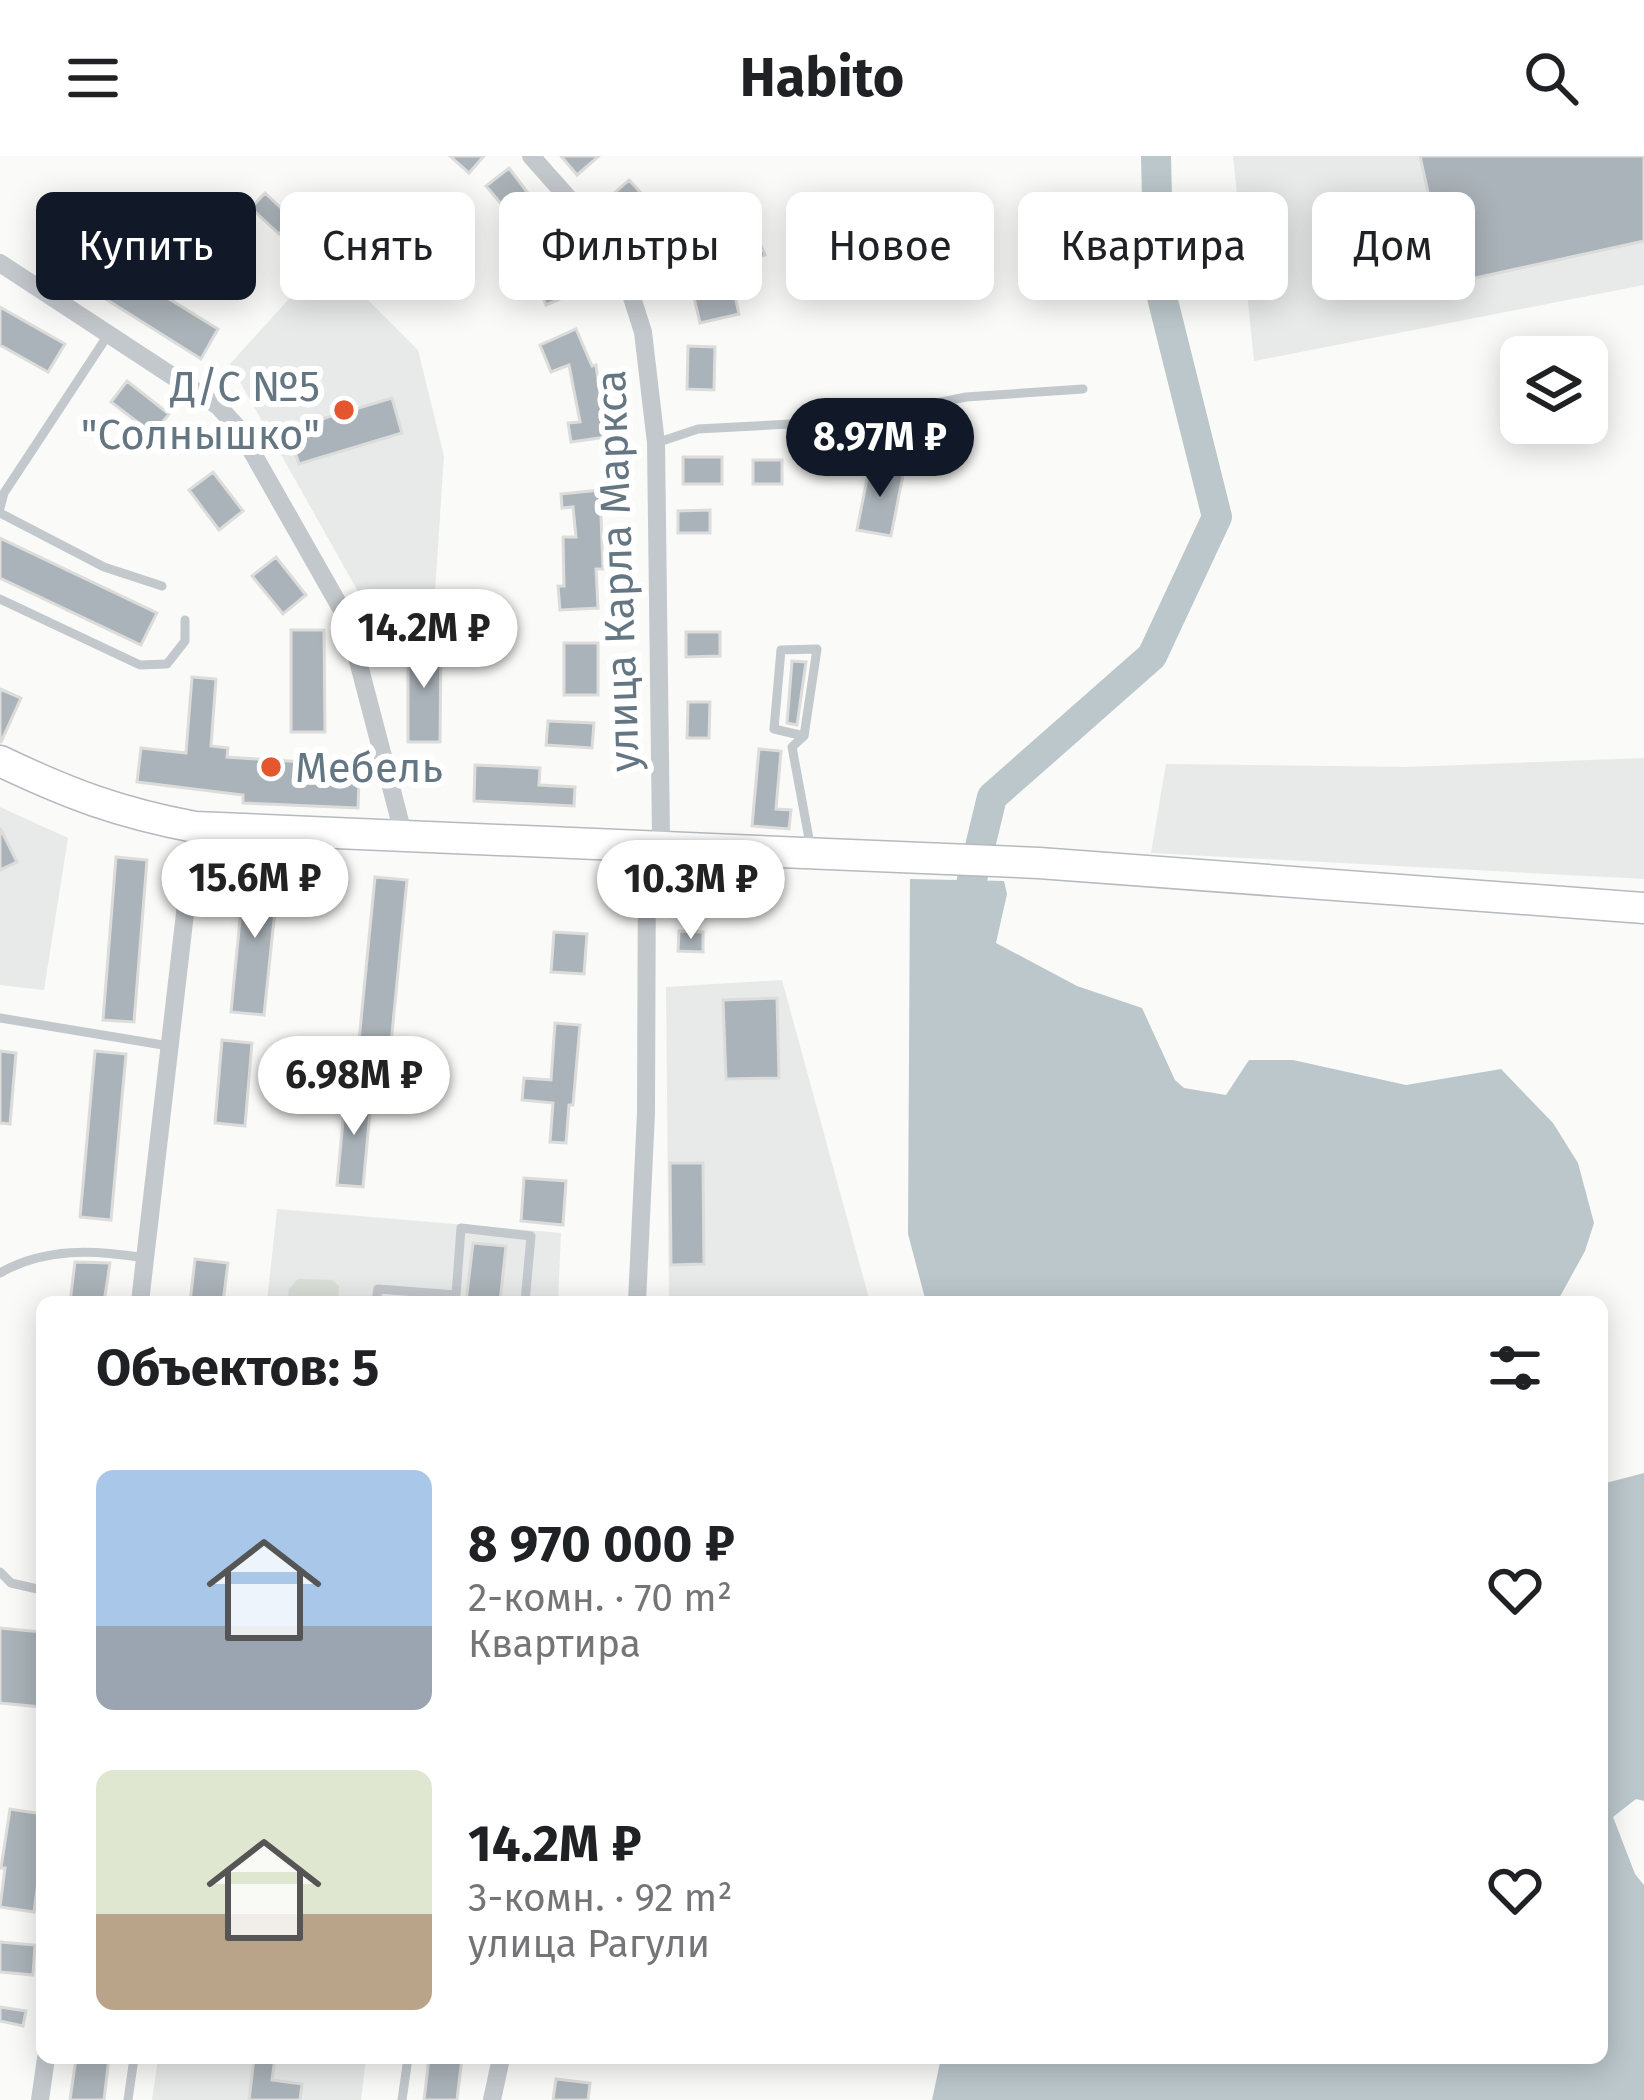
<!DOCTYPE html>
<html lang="ru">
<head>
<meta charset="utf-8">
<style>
	body { margin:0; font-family:"Fira Sans",sans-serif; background:#f6f6f6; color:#202124; height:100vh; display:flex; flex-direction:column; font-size:45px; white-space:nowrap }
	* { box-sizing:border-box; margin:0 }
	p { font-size:39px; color:#757577 }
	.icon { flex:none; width:66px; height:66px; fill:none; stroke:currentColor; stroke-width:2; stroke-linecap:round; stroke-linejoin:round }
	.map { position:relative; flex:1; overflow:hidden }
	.side { position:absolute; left:36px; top:1140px; width:1572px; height:768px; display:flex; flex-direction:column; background:#fff; border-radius:18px; box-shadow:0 6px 30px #0003 }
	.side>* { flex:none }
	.banner { position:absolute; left:36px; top:36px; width:1572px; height:108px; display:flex; gap:24px }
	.fabs { position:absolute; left:1500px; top:180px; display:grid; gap:24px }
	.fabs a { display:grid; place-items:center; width:108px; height:108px; border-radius:18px; background:#fff; box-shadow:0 6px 30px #0003; font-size:60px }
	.price { position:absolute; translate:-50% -102px; padding:0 27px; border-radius:42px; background:#fff; color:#222; font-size:39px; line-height:78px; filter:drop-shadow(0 3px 6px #0008) }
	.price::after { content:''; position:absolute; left:50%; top:72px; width:36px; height:27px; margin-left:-18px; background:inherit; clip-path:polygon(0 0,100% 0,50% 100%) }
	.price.selected { background:#111827; color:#fff }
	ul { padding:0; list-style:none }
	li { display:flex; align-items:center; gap:36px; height:300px; padding:0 60px }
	li span { display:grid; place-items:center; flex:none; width:336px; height:240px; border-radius:18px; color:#555 }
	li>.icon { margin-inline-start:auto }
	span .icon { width:144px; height:144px; fill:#fffc; stroke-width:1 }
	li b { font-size:51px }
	h2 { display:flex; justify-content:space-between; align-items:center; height:144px; padding:0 60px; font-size:51px }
	.tag { padding:0 42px; border-radius:18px; background:#fff; box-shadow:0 6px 30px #0003; font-size:42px; line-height:108px }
	.tag.selected { background:#111827; color:#fff }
	header { display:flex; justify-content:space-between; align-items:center; height:156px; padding:0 60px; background:#fff; font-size:54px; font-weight:700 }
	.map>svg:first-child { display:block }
</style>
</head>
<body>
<header><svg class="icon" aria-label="menu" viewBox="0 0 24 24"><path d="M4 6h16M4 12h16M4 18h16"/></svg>Habito<svg class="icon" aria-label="search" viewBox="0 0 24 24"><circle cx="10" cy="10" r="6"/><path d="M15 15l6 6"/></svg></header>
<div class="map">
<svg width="1644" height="1944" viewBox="0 0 1644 1944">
	<rect width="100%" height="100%" fill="#fafaf8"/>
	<path fill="#e8e9e9" d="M 1233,0 L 1644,0 L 1644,129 L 1254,205 Z
		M 317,112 L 352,141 L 361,137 L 418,194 L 444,300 L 433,465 L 378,471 L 230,208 Z
		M 1644,602 L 1644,723 L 1151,697 L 1166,608 L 1408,611 Z
		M 0,651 L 68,682 L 44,834 L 0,829 Z
		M 782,824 L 870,1146 L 669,1146 L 666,831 Z
		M 277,1053 L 561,1077 L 558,1146 L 267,1146 Z
		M 158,1902 L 366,1902 L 361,1944 L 152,1944 Z"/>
	<path fill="#dadfd7" d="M 298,1123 L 332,1124 L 339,1130 L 338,1146 L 288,1146 L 289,1133 Z"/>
	<path fill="#bbc7cb" d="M 910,723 L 1004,725 L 1007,738 L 996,787 L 1077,830 L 1142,852 L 1175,924 L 1184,932 L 1226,939 L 1249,904 L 1293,904 L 1406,929 L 1501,913 L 1553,967 L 1578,1007 L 1594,1067 L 1585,1095 L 1557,1146 L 926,1146 L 908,1078 Z
		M 1644,1317 L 1644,1645 L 1636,1643 L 1613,1661 L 1635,1718 L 1644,1729 L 1644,1944 L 932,1944 L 941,1902 L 1602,1902 L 1602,1328 Z"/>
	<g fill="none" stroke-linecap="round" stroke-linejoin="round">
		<path stroke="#bbc7cb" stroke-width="30" d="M 963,761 L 992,641 L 1152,500 L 1217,361 L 1159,129 L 1156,0"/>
	</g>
	<path fill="#aab3b9" stroke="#dcdcda" stroke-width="3" d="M 450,0 L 484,0 L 469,17 Z
		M 561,0 L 599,0 L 577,19 Z
		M 1420,0 L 1644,0 L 1644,85 L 1448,128 Z
		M 509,12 L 552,69 L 521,93 L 508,77 L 519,69 L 486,30 Z
		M 629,24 L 641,37 L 617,58 L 605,45 Z
		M 265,37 L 293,63 L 279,78 L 251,52 Z
		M 698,54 L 718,90 L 755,75 L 765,99 L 729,113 L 739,158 L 700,167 L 690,125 L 666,135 L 652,105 L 686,91 L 674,68 Z
		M 75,85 L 218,173 L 201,203 L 58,113 Z
		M 571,108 L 582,134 L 546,149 L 535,123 Z
		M 0,151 L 65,188 L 48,216 L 0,189 Z
		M 576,173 L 592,210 L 596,209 L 606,281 L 571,286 L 568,267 L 580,266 L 569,209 L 551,216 L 540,189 Z
		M 688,190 L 715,191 L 714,234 L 687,233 Z
		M 127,225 L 169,258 L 153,278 L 111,246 Z
		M 392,242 L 402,277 L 299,308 L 288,273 Z
		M 683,301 L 722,301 L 722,328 L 683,328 Z
		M 753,304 L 782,304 L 782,328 L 753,328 Z
		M 870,307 L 904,314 L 891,380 L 857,374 Z
		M 213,316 L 243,355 L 219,374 L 189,334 Z
		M 600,334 L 603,413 L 596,413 L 598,452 L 560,454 L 558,430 L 564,430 L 563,381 L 576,381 L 573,351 L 562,352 L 561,338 Z
		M 710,354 L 710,377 L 678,377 L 678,355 Z
		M 0,382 L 157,457 L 141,489 L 0,422 Z
		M 276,401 L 306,439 L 283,458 L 252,420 Z
		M 291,474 L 324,474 L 325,576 L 291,576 Z
		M 686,476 L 720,476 L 720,500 L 686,501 Z
		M 408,484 L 441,484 L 440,586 L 408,586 Z
		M 564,487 L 598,487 L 598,539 L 564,539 Z
		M 792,505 L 806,506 L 797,569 L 787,567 Z
		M 192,521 L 216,523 L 211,590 L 228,592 L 227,601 L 303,606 L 302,623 L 359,625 L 358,652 L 243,647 L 243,639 L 137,626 L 141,592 L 186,597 Z
		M 0,533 L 21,542 L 1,586 L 0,586 Z
		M 688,546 L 710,546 L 709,582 L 687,582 Z
		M 548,565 L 594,567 L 592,592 L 546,589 Z
		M 759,593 L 781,595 L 776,653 L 791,654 L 789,673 L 752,670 Z
		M 475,609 L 540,612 L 539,629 L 575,631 L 574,650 L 474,645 Z
		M 0,672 L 17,706 L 0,714 Z
		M 116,701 L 147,704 L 134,866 L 103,864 Z
		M 245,712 L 279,716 L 264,859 L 231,856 Z
		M 375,721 L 407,724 L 389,908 L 357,905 Z
		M 679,775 L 703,776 L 703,796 L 678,795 Z
		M 554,776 L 587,778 L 584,818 L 551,816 Z
		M 777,842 L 779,922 L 726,923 L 723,844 Z
		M 555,867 L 580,869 L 573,949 L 569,949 L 566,987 L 550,986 L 553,947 L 522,944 L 524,922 L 551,924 Z
		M 222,884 L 252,887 L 245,970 L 215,967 Z
		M 0,895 L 16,897 L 10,968 L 0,967 Z
		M 95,895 L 126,898 L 111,1064 L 80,1061 Z
		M 346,932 L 372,934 L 363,1031 L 337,1029 Z
		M 670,1007 L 703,1007 L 704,1108 L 671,1109 Z
		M 524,1022 L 566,1025 L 563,1069 L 521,1065 Z
		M 473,1087 L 506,1090 L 500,1146 L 466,1146 Z
		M 195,1103 L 228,1107 L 223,1146 L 190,1146 Z
		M 75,1106 L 110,1107 L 104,1146 L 70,1146 Z
		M 0,1472 L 42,1476 L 42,1551 L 0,1547 Z
		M 10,1653 L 42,1658 L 42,1694 L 34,1756 L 0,1751 L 5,1712 L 1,1712 Z
		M 0,1786 L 35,1789 L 33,1819 L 0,1816 Z
		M 0,1851 L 26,1855 L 23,1870 L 0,1865 Z
		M 76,1902 L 109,1902 L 104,1944 L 70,1944 Z
		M 254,1902 L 275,1902 L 272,1924 L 302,1928 L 300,1944 L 249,1944 Z
		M 429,1902 L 462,1902 L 457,1944 L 424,1944 Z
		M 556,1923 L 590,1927 L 588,1944 L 553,1944 Z"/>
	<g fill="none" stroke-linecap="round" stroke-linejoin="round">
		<g stroke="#b5babe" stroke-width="33">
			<path id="primary" d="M 0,605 C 69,638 120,657 195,671 L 1039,707 L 1644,752"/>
		</g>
		<path stroke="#c3c8cc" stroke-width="9" d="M 656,287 L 698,273 L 847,265 L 966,241 L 1083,233
			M 0,352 L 4,337 L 108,179
			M 0,357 L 104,411 L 162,430
			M 0,443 L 140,509 L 167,508 L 185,485 L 185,464
			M 804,580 L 774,573 L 781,494 L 817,493 L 804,580 L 792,591 L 810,688 L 805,691
			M 0,862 L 169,890
			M 0,1117 C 45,1091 95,1094 145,1102
			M 376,1146 L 378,1133 L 456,1139 L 461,1072 L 531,1080 L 525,1146
			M 0,1416 L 11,1427 L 42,1434
			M 128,1944 L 134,1902
			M 402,1944 L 408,1902"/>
		<path stroke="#c3c8cc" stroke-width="18" d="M 531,0 L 618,98 L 643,176 L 656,287 L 661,681 L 647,692 L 646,957 L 637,1146
			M 0,107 L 218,250 L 239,273 L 347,463 L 402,673 L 393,680
			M 140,1146 L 195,671
			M 40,1944 L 46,1902
			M 492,1944 L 501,1902"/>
		<use href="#primary" stroke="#fff" stroke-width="30"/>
	</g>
	<g fill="#e4572e" stroke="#fff" stroke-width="4.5">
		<circle cx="344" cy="254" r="12"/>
		<circle cx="271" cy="611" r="12"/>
	</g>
	<g text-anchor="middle" stroke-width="12" stroke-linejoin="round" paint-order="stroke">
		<g font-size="42" fill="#657683" stroke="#fff" text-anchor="end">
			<text x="320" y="245">Д/С №5<tspan x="320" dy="48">"Солнышко"</tspan></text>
			<text x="295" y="626" text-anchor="start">Мебель</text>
		</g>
		<g font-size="42" fill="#657683" stroke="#fff">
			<text transform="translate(617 415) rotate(-92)" y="15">улица Карла Маркса</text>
		</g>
	</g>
</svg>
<div class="fabs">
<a><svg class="icon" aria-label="layers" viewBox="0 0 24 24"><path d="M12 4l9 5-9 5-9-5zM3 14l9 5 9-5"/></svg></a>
</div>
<b class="price selected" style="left:880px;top:344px">8.97M ₽</b>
<b class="price" style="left:424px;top:535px">14.2M ₽</b>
<b class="price" style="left:255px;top:785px">15.6M ₽</b>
<b class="price" style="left:691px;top:786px">10.3M ₽</b>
<b class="price" style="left:354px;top:982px">6.98M ₽</b>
<div class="banner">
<a class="tag selected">Купить</a>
<a class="tag">Снять</a>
<a class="tag">Фильтры</a>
<a class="tag">Новое</a>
<a class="tag">Квартира</a>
<a class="tag">Дом</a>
</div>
<section class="side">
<h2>Объектов: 5<svg class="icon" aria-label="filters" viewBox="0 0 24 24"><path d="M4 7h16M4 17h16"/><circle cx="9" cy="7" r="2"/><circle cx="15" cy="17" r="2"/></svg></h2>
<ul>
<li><span style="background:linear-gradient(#a9c7e8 65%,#9aa5b1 0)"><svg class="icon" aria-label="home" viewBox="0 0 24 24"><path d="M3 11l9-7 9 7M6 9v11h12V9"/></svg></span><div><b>8 970 000 ₽</b><p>2-комн. · 70 m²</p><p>Квартира</p></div><svg class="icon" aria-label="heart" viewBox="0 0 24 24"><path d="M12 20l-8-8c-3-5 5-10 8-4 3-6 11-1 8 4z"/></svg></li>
<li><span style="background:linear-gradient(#dfe7d0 60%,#b9a48a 0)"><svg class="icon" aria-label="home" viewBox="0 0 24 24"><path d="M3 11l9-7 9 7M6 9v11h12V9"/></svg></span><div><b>14.2M ₽</b><p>3-комн. · 92 m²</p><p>улица Рагули</p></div><svg class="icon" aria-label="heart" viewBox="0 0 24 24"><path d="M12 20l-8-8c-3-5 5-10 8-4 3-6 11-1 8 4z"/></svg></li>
</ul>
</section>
</div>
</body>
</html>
